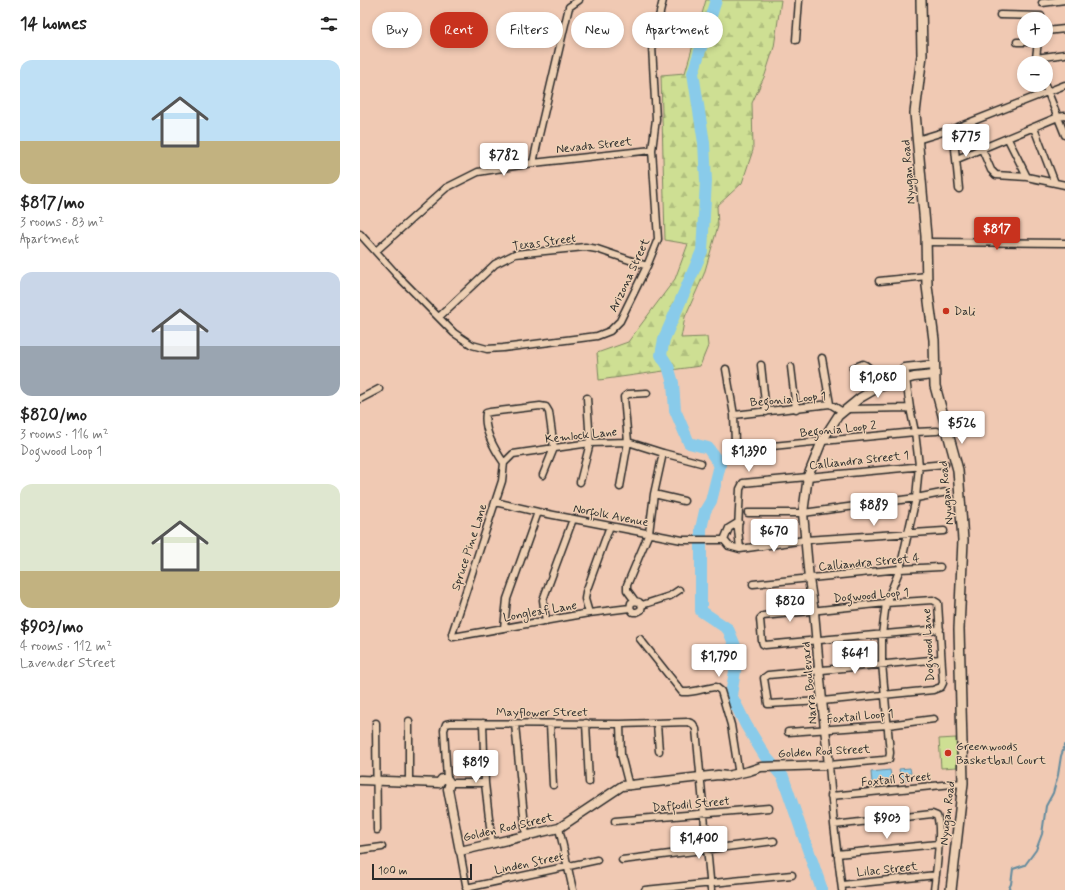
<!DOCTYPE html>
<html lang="en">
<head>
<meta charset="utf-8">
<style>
	body { margin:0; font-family:Mynerve,sans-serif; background:#f2f2f2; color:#222; height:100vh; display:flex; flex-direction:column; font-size:15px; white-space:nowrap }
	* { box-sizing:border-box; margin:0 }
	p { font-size:13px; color:#767676 }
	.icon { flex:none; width:22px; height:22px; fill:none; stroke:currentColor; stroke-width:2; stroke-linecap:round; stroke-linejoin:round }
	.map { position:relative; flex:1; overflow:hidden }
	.details { display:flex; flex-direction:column; background:#fff; width:360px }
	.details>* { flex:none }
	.top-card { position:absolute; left:12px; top:12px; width:380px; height:36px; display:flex; gap:8px }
	.fabs { position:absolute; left:657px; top:12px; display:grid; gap:8px }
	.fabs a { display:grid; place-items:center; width:36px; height:36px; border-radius:50%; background:#fff; box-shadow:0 2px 6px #0003; font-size:20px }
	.scale { position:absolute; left:12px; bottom:10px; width:100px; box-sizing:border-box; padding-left:4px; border:2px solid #2b2b2b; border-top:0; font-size:11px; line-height:14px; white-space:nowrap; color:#2b2b2b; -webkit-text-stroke:3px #eed0b4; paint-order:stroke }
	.price { position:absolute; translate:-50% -34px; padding:0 9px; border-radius:4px; background:#fff; color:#222; font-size:13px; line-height:26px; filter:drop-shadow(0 1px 2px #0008) }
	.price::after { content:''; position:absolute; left:50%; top:24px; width:12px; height:9px; margin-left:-6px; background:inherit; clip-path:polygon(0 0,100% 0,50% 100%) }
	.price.active { background:#c8321e; color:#fff }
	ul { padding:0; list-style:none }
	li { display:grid; align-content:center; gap:8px; height:212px; padding:0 20px }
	li span { display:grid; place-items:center; height:124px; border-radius:12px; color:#555 }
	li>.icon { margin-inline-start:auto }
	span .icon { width:72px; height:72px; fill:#fffc; stroke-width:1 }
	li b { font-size:17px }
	h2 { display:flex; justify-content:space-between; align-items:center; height:48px; padding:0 20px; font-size:17px }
	.tag { padding:0 14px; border-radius:18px; background:#fff; box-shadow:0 2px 6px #0003; font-size:14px; line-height:36px }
	.tag.active { background:#c8321e; color:#fff }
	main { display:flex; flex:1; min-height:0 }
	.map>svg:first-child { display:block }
</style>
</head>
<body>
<main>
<section class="details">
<h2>14 homes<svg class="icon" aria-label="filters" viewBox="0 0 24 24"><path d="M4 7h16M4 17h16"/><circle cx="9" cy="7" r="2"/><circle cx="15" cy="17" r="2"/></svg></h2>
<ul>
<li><span style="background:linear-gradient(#bfe0f5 65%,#c2b280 0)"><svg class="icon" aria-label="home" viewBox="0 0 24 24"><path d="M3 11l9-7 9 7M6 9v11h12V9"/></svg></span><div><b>$817/mo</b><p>3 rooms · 83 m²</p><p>Apartment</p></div></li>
<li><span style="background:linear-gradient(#c9d6e8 60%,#9aa5b1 0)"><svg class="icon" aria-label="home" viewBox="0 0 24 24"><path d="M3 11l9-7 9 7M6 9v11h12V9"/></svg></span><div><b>$820/mo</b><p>3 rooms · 116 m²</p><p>Dogwood Loop 1</p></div></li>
<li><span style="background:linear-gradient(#dfe7d0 70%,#c2b280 0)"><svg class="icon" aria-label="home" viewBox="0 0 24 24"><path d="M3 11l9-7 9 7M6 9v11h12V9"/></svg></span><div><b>$903/mo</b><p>4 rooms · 112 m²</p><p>Lavender Street</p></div></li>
</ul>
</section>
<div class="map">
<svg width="705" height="890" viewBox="0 0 705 890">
	<defs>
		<pattern id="forest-firs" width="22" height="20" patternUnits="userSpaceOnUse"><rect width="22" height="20" fill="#cedf93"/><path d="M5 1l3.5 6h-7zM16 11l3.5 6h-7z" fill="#b1c07f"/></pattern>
	</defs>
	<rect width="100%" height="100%" fill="#f0c9b3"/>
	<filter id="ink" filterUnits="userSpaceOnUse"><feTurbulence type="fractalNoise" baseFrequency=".025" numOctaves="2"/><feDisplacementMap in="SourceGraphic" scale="8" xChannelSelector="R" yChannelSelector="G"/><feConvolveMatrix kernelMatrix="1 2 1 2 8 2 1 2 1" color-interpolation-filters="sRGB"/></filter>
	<g filter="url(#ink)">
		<path fill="url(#forest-firs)" stroke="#7c855f" d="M 346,0 L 421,0 L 414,47 L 405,75 L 392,103 L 393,150 L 382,183 L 357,206 L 358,226 L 344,274 L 325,317 L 321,338 L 347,337 L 348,346 L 340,366 L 239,380 L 237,353 L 268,342 L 315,279 L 328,244 L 305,240 L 301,75 L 325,73 Z"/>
		<path fill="#cedf93" stroke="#7c855f" d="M 596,738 L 597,767 L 581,768 L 579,739 Z"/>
		<path fill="#89cbea" stroke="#638b9e" d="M 550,768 L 551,773 L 546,774 L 547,781 L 541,781 L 539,769 Z
			M 530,770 L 532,781 L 512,783 L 511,772 Z"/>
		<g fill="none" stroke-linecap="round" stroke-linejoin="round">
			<path stroke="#638b9e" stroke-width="2" d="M 648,890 L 651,884 L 653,869 L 665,865 L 676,850 L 682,834 L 686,806 L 693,793 L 698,775 L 701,756 L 705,745"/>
			<path stroke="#89cbea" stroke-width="12" d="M 356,0 L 333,73 L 344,143 L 346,181 L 342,251 L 304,339 L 301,355 L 308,366 L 313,383 L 315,410 L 329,443 L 348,448 L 360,465 L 351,501 L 345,511 L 341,529 L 341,611 L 368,629 L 378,653 L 371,695 L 386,725 L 405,756 L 423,777 L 462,890"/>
			<g stroke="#2b2b2b" stroke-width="9">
				<path id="minor" d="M 682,3 L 705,0
					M 640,15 L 681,16
					M 686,31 L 705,29
					M 436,40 L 439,0
					M 657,42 L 678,42
					M 676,58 L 705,54
					M 678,63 L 676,58 L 678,41
					M 685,85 L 705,135
					M 674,128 L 695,183
					M 593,129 L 599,189
					M 648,139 L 667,177
					M 557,140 L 593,129 L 705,85
					M 622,149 L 631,170 L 636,175 L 667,177 L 705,185
					M 597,159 L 698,117 L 705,116
					M 173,163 L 179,135 L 209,7 L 219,0
					M 0,234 L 37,275 L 94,333 L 112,345 L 127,349 L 143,348 L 237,336 L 250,331 L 260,321 L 287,266 L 298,239 L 292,150 L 296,119 L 292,46 L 303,0
					M 566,242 L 705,243
					M 16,251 L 86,188 L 118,172 L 173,163 L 292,150
					M 519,281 L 567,276
					M 79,317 L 135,264 L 155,254 L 225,247 L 237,249 L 287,266
					M 462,358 L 470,404
					M 401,365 L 406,412
					M 431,367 L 436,409
					M 493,368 L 503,364 C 513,368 515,378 519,387
					M 366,369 L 374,415 L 375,443 L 381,449 L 555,432 L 577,431
					M 0,399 L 19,389
					M 487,409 L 550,408
					M 374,415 L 470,404 L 483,412
					M 144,463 L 142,481 L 92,634 L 93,637 L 229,613 L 270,608
					M 144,463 L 153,454 L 230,443 L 268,442 L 303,453 L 341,463
					M 144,463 C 135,450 123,429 126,413 L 130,412 L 180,406 L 186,407 L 189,412 L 194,448 L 183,475
					M 220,482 L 230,443 L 227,398
					M 260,487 L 268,442 L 264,397 L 268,394 L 287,393
					M 294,494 L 324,501
					M 135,502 L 178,512 L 322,540 L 364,540
					M 388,513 L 443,513 L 556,498 L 587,492
					M 379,522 L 369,528 L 364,540 L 369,546 L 380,549 L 445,540 L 584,531
					M 380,549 L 378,529 L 380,489 L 383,483 L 585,464
					M 393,584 L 540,569 L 580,567
					M 275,601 L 271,603 L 270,608 L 273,612 L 277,612 L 281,610 L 282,605 L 279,602 L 275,601 L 267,590 L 267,585 L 289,533 L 294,494 L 303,453
					M 282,605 L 310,596 L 319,590
					M 229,613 L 225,599 L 226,592 L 250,526
					M 186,621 L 183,600 L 213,519
					M 144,628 L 147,599 L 178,512
					M 580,629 L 405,645 L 403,644 L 402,641 L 400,619 L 403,616 L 526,603 L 573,600 L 578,603 L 583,683 L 581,687 L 573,690 L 462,701 L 408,704 L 404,678 L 408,675 L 581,659
					M 280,639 L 322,692 C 333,693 344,688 356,687 L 361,691 L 371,725 L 378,769
					M 49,721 L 49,782
					M 16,723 L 17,830
					M 123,723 L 125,783 L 132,844
					M 226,723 L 229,782
					M 155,724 L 166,836
					M 190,724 L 193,785
					M 260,724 L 261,755 L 269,786
					M 297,724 L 299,751
					M 428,732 L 528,725 L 574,719
					M 87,779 L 84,730 L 86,724 L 91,723 L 260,724 L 328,722 L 333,724 L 336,729 L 351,890
					M 90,783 L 125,783
					M 471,796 L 603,783
					M 255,821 L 409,808
					M 474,825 L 572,814 L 577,816 C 582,828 576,875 574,890
					M 199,828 L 213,890
					M 0,850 L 22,847
					M 100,851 L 107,890
					M 477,854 L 578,844
					M 262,860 L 414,841
					M 482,885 L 576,875
					M 106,888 L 237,860
					M 285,890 L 432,875
					M 482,890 L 474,825 L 469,765 L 523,760 L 529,759 L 530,753 L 522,663 L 522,635 L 526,603 L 540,569 L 556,498 L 559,465 L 555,432 L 550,408 L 546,379"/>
			</g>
			<g stroke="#2b2b2b" stroke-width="11">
				<path id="tertiary" d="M 546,379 L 544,368 L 574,365
					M 0,780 L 79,783
					M 79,783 L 82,779 L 87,779 L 90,783 L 88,789
					M 88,789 L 100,851 L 199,828 L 262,786 L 358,775 L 367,776 L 389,771 L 401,767 L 469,765 L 462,701 L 454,612 L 449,579 L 443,513 L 448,476 L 462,441 L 478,416 L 500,398 L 519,387 L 554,377 L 574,375"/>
			</g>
			<g stroke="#2b2b2b" stroke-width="12">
				<path id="secondary" d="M 561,0 L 562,55 L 555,113 L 566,236 L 567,286 L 574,340 L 575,386 L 598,470 L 603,540 L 599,629 L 603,783 L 591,890"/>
			</g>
			<use href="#minor" stroke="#eed0b4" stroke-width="6"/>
			<use href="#tertiary" stroke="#eed0b4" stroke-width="8"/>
			<use href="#secondary" stroke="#eed0b4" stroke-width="9"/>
		</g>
	</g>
	<g fill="#c8321e" stroke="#eed0b4" stroke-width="1.5">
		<circle cx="586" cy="311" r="4"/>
		<circle cx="588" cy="753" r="4"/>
	</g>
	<g text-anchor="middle" stroke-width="3" stroke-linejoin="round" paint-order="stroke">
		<g font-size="12" fill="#2b2b2b" stroke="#eed0b4">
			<text transform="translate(234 145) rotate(-6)" y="4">Nevada Street</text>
			<text transform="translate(548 172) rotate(-95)" y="4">Nyugan Road</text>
			<text transform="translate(184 242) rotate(-8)" y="4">Texas Street</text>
			<text transform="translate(269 275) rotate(-65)" y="4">Arizona Street</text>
			<text transform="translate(428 399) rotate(-5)" y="4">Begonia Loop 1</text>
			<text transform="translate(478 429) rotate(-6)" y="4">Begonia Loop 2</text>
			<text transform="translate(221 435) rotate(-6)" y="4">Kemlock Lane</text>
			<text transform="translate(499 460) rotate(-6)" y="4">Calliandra Street 1</text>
			<text transform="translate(586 493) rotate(-96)" y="4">Nyugan Road</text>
			<text transform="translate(251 515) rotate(11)" y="4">Norfolk Avenue</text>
			<text transform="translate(109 547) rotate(-72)" y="4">Spruce Pine Lane</text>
			<text transform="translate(509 562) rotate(-5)" y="4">Calliandra Street 4</text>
			<text transform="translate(511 595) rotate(-5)" y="4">Dogwood Loop 1</text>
			<text transform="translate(180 611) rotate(-10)" y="4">Longleaf Lane</text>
			<text transform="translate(568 645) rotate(-93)" y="4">Dogwood Lane</text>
			<text transform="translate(449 683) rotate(-95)" y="4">Narra Boulevard</text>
			<text x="182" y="716">Mayflower Street</text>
			<text transform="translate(500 716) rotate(-5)" y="4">Foxtail Loop 1</text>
			<text transform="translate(464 751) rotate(-3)" y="4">Golden Rod Street</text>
			<text transform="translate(536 779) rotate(-5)" y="4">Foxtail Street</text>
			<text transform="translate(331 804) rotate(-5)" y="4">Daffodil Street</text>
			<text transform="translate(587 813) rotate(-84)" y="4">Nyugan Road</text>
			<text transform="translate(148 827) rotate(-13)" y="4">Golden Rod Street</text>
			<text transform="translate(169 863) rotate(-12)" y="4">Linden Street</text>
			<text transform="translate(527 869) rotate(-6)" y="4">Lilac Street</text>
		</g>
		<g font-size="12" fill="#2b2b2b" stroke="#eed0b4" text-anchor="start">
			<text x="594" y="315">Dali</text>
			<text x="596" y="750">Greenwoods<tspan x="596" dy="14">Basketball Court</tspan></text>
		</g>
	</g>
</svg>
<div class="fabs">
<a>+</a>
<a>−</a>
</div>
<div class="scale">100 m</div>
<b class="price" style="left:606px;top:158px">$775</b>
<b class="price" style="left:144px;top:177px">$782</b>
<b class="price active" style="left:637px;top:251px">$817</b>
<b class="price" style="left:518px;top:399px">$1,080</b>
<b class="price" style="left:602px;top:445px">$526</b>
<b class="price" style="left:389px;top:473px">$1,390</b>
<b class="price" style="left:514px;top:527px">$889</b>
<b class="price" style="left:414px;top:553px">$670</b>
<b class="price" style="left:430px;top:623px">$820</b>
<b class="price" style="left:495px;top:675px">$641</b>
<b class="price" style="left:359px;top:678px">$1,790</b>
<b class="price" style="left:116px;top:784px">$819</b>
<b class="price" style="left:527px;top:840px">$903</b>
<b class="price" style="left:339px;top:860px">$1,400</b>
<div class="top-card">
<a class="tag">Buy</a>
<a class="tag active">Rent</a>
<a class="tag">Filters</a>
<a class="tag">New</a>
<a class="tag">Apartment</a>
</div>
</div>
</main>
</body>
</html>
